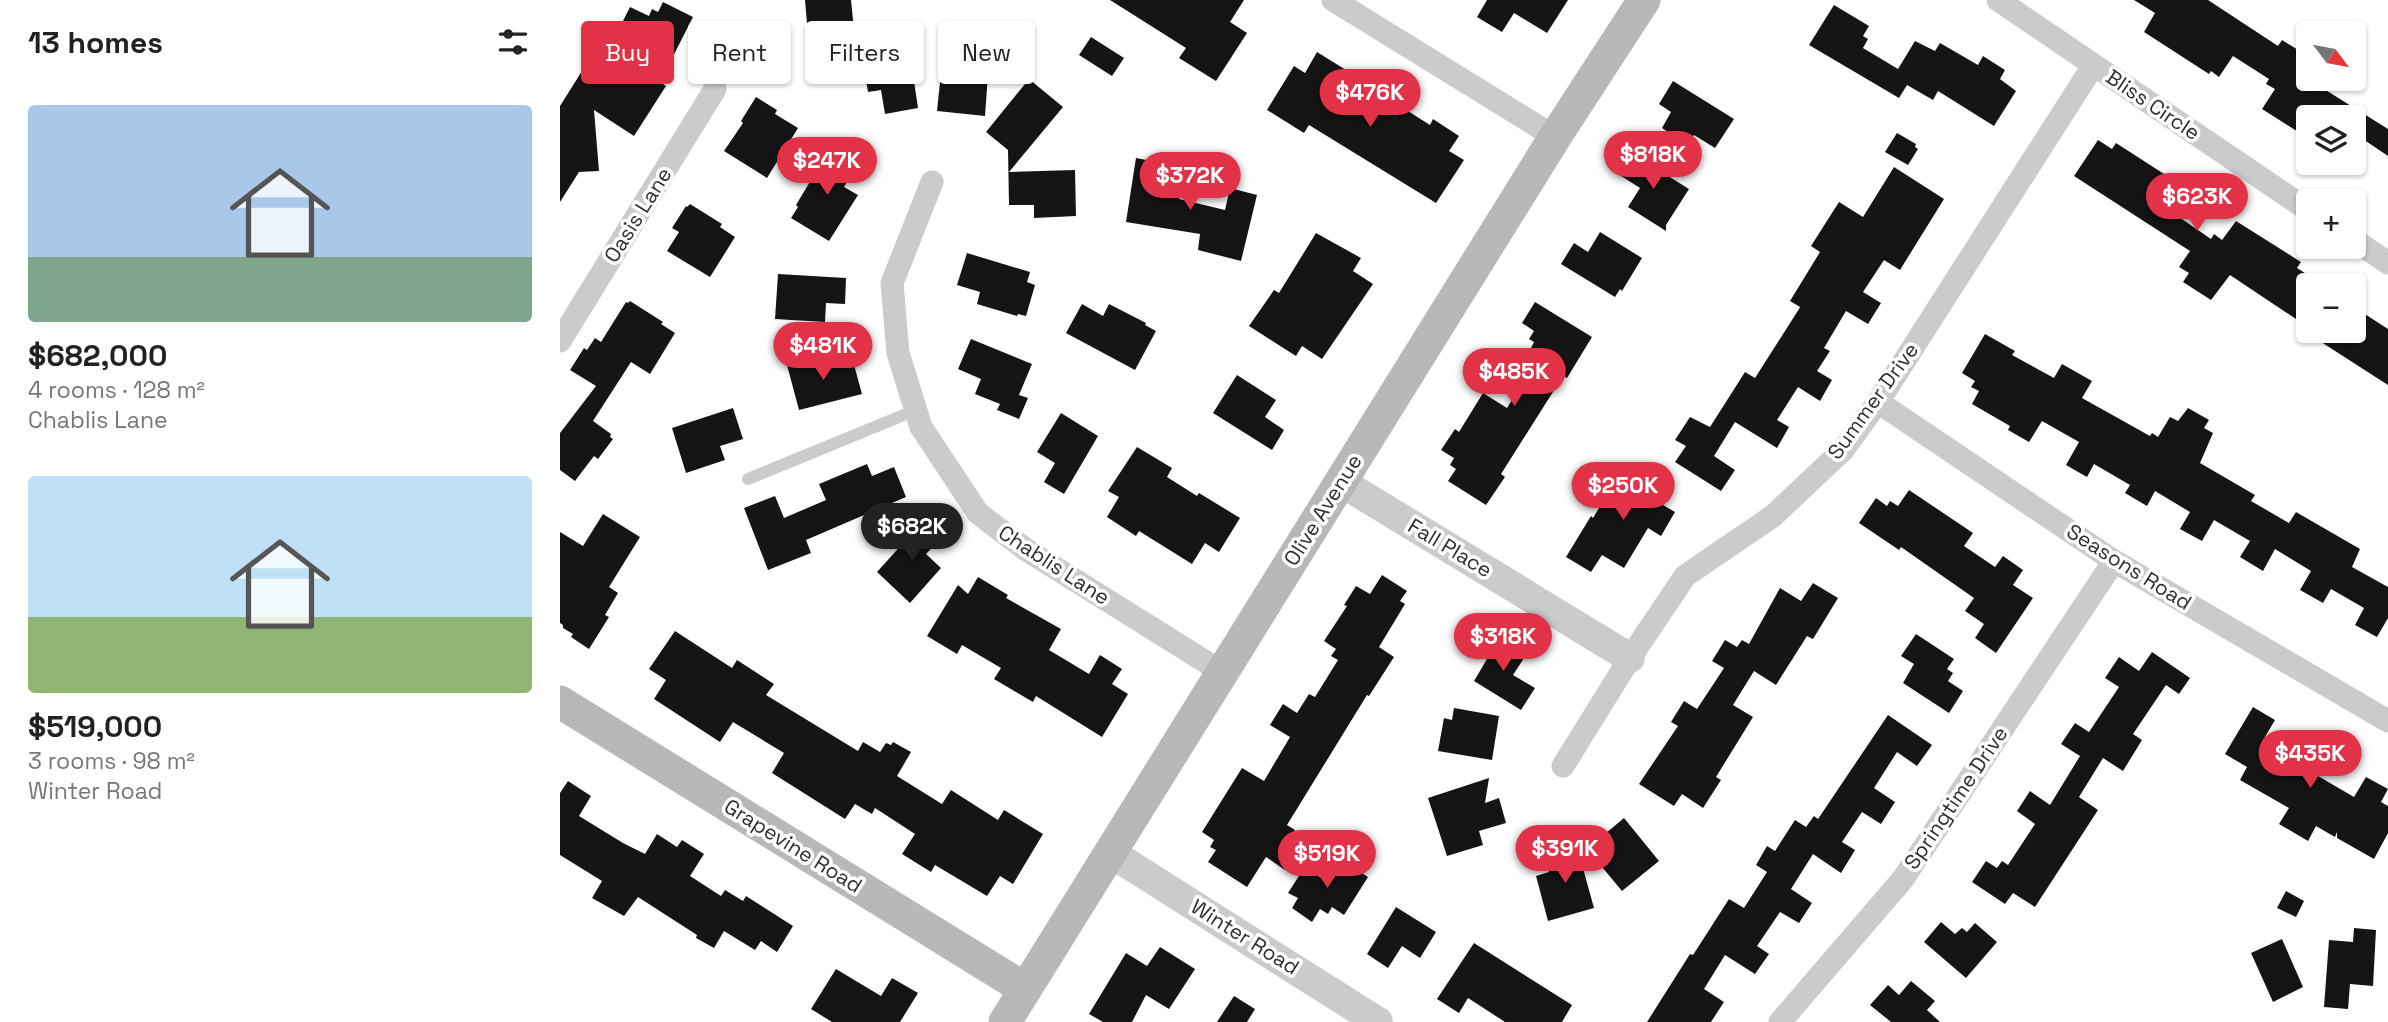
<!DOCTYPE html>
<html lang="en">
<head>
<meta charset="utf-8">
<style>
	body { margin:0; font-family:"Space Grotesk",sans-serif; background:#f6f6f6; color:#222; height:100vh; display:flex; flex-direction:column; font-size:26px; white-space:nowrap }
	* { box-sizing:border-box; margin:0 }
	p { font-size:23px; color:#767676 }
	.icon { flex:none; width:38px; height:38px; fill:none; stroke:currentColor; stroke-width:2; stroke-linecap:round; stroke-linejoin:round }
	.map { position:relative; flex:1; overflow:hidden }
	.drawer { display:flex; flex-direction:column; background:#fff; width:560px }
	.drawer>* { flex:none }
	.banner { position:absolute; left:21px; top:21px; width:665px; height:63px; display:flex; gap:14px }
	.needle { width:46px; rotate:122deg }
	.buttons { position:absolute; left:1736px; top:21px; display:grid; gap:14px }
	.buttons a { display:grid; place-items:center; width:70px; height:70px; border-radius:7px; background:#fff; box-shadow:0 2px 5px #0004; font-size:35px }
	.price { position:absolute; translate:-50% -60px; padding:0 16px; border-radius:24px; background:#e23248; color:#fff; font-size:23px; line-height:46px; filter:drop-shadow(0 2px 4px #0008) }
	.price::after { content:''; position:absolute; left:50%; top:42px; width:21px; height:16px; margin-left:-10px; background:inherit; clip-path:polygon(0 0,100% 0,50% 100%) }
	.price.on { background:#222; color:#fff }
	ul { padding:0; list-style:none }
	li { display:grid; align-content:center; gap:14px; height:371px; padding:0 28px }
	li span { display:grid; place-items:center; height:217px; border-radius:7px; color:#555 }
	li>.icon { margin-inline-start:auto }
	span .icon { width:126px; height:126px; fill:#fffc; stroke-width:1 }
	li b { font-size:30px }
	h2 { display:flex; justify-content:space-between; align-items:center; height:84px; padding:0 28px; font-size:30px }
	.chip { padding:0 24px; border-radius:7px; background:#fff; box-shadow:0 2px 5px #0004; font-size:24px; line-height:63px }
	.chip.on { background:#e23248; color:#fff }
	main { display:flex; flex:1; min-height:0 }
	.map>svg:first-child { display:block }
</style>
</head>
<body>
<main>
<section class="drawer">
<h2>13 homes<svg class="icon" aria-label="filters" viewBox="0 0 24 24"><path d="M4 7h16M4 17h16"/><circle cx="9" cy="7" r="2"/><circle cx="15" cy="17" r="2"/></svg></h2>
<ul>
<li><span style="background:linear-gradient(#a9c7e8 70%,#7fa58c 0)"><svg class="icon" aria-label="home" viewBox="0 0 24 24"><path d="M3 11l9-7 9 7M6 9v11h12V9"/></svg></span><div><b>$682,000</b><p>4 rooms · 128 m²</p><p>Chablis Lane</p></div></li>
<li><span style="background:linear-gradient(#bfe0f5 65%,#8fb573 0)"><svg class="icon" aria-label="home" viewBox="0 0 24 24"><path d="M3 11l9-7 9 7M6 9v11h12V9"/></svg></span><div><b>$519,000</b><p>3 rooms · 98 m²</p><p>Winter Road</p></div></li>
</ul>
</section>
<div class="map">
<svg width="1828" height="1022" viewBox="0 0 1828 1022">
	<rect width="100%" height="100%" fill="#fff"/>
	<path fill="#151515" d="M 245,0 L 291,0 L 294,30 L 248,35 Z
		M 550,0 L 684,0 L 670,22 L 687,33 L 656,81 L 619,58 L 626,48 Z
		M 927,0 L 1008,0 L 987,33 L 954,13 L 942,32 L 917,17 Z
		M 1574,0 L 1648,0 L 1718,46 L 1722,40 L 1748,56 L 1748,79 L 1828,129 L 1828,156 L 1794,133 L 1794,117 L 1748,117 L 1748,138 L 1702,109 L 1715,89 L 1706,84 L 1709,79 L 1673,56 L 1659,77 L 1651,71 L 1649,74 L 1584,32 L 1595,13 Z
		M 103,2 L 133,17 L 100,82 L 106,86 L 74,136 L 34,110 L 39,171 L 19,172 L 0,202 L 0,106 L 22,71 L 36,80 L 65,33 L 59,29 L 70,7 L 89,16 L 92,9 L 98,12 Z
		M 1274,5 L 1309,26 L 1303,36 L 1308,39 L 1303,48 L 1338,69 L 1355,41 L 1375,51 L 1380,43 L 1418,65 L 1423,56 L 1445,70 L 1440,79 L 1456,91 L 1434,126 L 1378,91 L 1373,100 L 1347,85 L 1339,98 L 1249,45 Z
		M 386,24 L 410,27 L 408,40 L 413,41 L 412,44 L 430,46 L 425,116 L 377,111 Z
		M 347,35 L 358,108 L 325,114 L 321,90 L 308,92 L 300,43 Z
		M 531,37 L 564,58 L 552,76 L 519,55 Z
		M 757,52 L 786,70 L 773,91 L 809,114 L 821,94 L 870,125 L 873,119 L 899,136 L 889,151 L 904,160 L 876,203 L 749,125 L 744,133 L 707,110 L 734,66 L 745,73 Z
		M 469,79 L 503,107 L 449,172 L 515,170 L 516,216 L 474,218 L 474,205 L 449,205 L 448,150 L 426,132 Z
		M 1113,81 L 1174,119 L 1155,148 L 1134,135 L 1128,145 L 1102,128 L 1111,112 L 1099,104 Z
		M 196,97 L 217,110 L 215,114 L 238,128 L 207,178 L 164,151 L 183,123 L 181,121 Z
		M 1337,133 L 1356,144 L 1355,147 L 1358,149 L 1348,165 L 1325,152 Z
		M 1538,140 L 1552,149 L 1556,143 L 1618,183 L 1617,186 L 1629,194 L 1616,215 L 1651,239 L 1654,234 L 1662,240 L 1676,221 L 1741,262 L 1737,268 L 1748,275 L 1748,327 L 1670,275 L 1651,300 L 1623,282 L 1629,273 L 1619,267 L 1630,251 L 1514,176 Z
		M 269,150 L 296,166 L 284,187 L 298,195 L 269,241 L 231,218 L 238,207 L 236,205 Z
		M 1071,153 L 1129,189 L 1106,225 L 1106,231 L 1068,207 L 1080,188 L 1058,174 Z
		M 576,158 L 608,164 L 604,187 L 620,190 L 619,199 L 665,210 L 670,188 L 697,195 L 681,261 L 638,250 L 640,234 L 566,222 Z
		M 1334,167 L 1384,199 L 1340,270 L 1324,260 L 1303,292 L 1321,303 L 1308,324 L 1286,311 L 1264,348 L 1270,351 L 1257,371 L 1272,380 L 1260,401 L 1238,387 L 1217,420 L 1229,427 L 1217,448 L 1175,422 L 1154,456 L 1175,470 L 1161,491 L 1115,462 L 1126,446 L 1115,440 L 1130,417 L 1150,427 L 1185,372 L 1195,378 L 1239,309 L 1240,307 L 1230,301 L 1260,252 L 1251,246 L 1279,202 L 1303,217 Z
		M 130,204 L 162,224 L 160,227 L 175,237 L 150,277 L 107,251 L 119,232 L 112,228 L 126,206 L 127,207 Z
		M 1040,232 L 1082,258 L 1062,291 L 1060,289 L 1055,297 L 1001,264 L 1014,243 L 1028,252 Z
		M 756,233 L 801,258 L 793,271 L 813,284 L 762,359 L 742,346 L 736,356 L 689,326 L 714,290 L 719,293 Z
		M 407,253 L 470,272 L 467,282 L 475,285 L 466,316 L 458,314 L 457,316 L 417,304 L 420,292 L 397,285 Z
		M 218,274 L 286,278 L 285,304 L 266,303 L 265,322 L 215,319 Z
		M 70,301 L 103,322 L 101,324 L 115,333 L 90,374 L 71,362 L 33,421 L 51,434 L 50,437 L 53,439 L 38,459 L 34,456 L 15,481 L 0,470 L 0,433 L 36,386 L 10,370 L 24,348 L 27,350 L 35,338 L 41,342 L 66,302 L 68,303 Z
		M 975,302 L 1032,337 L 1007,378 L 1003,376 L 941,474 L 945,477 L 926,505 L 888,481 L 896,469 L 890,465 L 894,458 L 881,450 L 895,429 L 899,432 L 923,393 L 947,408 L 977,360 L 968,354 L 974,342 L 969,339 L 974,331 L 962,323 Z
		M 522,304 L 543,316 L 549,304 L 586,323 L 585,325 L 596,331 L 575,370 L 506,333 Z
		M 1794,307 L 1828,329 L 1828,385 L 1744,331 L 1794,331 Z
		M 1425,334 L 1455,351 L 1452,355 L 1494,378 L 1502,364 L 1532,381 L 1522,398 L 1590,436 L 1592,433 L 1598,437 L 1610,417 L 1618,421 L 1628,408 L 1649,420 L 1644,428 L 1653,433 L 1640,463 L 1695,495 L 1691,501 L 1729,523 L 1736,512 L 1800,549 L 1792,567 L 1828,587 L 1828,618 L 1817,637 L 1795,625 L 1804,608 L 1771,589 L 1763,603 L 1740,590 L 1751,571 L 1715,549 L 1703,571 L 1680,557 L 1690,541 L 1654,520 L 1642,541 L 1620,529 L 1630,512 L 1595,491 L 1587,506 L 1565,493 L 1570,485 L 1534,464 L 1527,477 L 1506,465 L 1519,442 L 1482,421 L 1469,442 L 1448,430 L 1450,426 L 1412,404 L 1419,391 L 1411,387 L 1415,381 L 1402,373 Z
		M 411,339 L 472,364 L 459,395 L 468,398 L 459,419 L 437,410 L 440,404 L 415,394 L 421,379 L 398,369 Z
		M 267,355 L 270,367 L 293,361 L 302,394 L 239,410 L 227,365 Z
		M 677,375 L 716,400 L 705,417 L 724,430 L 712,450 L 653,413 Z
		M 173,408 L 183,439 L 160,446 L 165,460 L 126,473 L 112,428 Z
		M 501,413 L 538,436 L 504,494 L 484,482 L 495,463 L 477,452 Z
		M 577,447 L 612,468 L 607,477 L 637,496 L 639,493 L 680,518 L 659,552 L 645,543 L 632,564 L 579,531 L 576,536 L 547,517 L 559,497 L 548,491 Z
		M 307,464 L 312,476 L 334,467 L 346,497 L 246,540 L 251,553 L 208,570 L 184,508 L 215,496 L 224,518 L 266,500 L 259,484 Z
		M 1060,473 L 1079,484 L 1086,473 L 1112,489 L 1103,505 L 1115,512 L 1101,536 L 1088,528 L 1064,568 L 1042,555 L 1031,572 L 1006,557 L 1031,516 L 1033,518 Z
		M 1349,490 L 1413,533 L 1404,546 L 1435,567 L 1443,556 L 1463,570 L 1453,585 L 1473,598 L 1436,653 L 1415,638 L 1424,624 L 1405,611 L 1414,598 L 1341,547 L 1339,550 L 1299,523 L 1316,498 L 1327,506 L 1330,501 L 1338,506 Z
		M 43,514 L 80,537 L 49,587 L 58,593 L 45,615 L 49,617 L 29,649 L 11,637 L 13,634 L 3,628 L 3,625 L 0,623 L 0,532 L 23,546 Z
		M 363,521 L 381,538 L 366,554 L 381,568 L 350,603 L 317,572 Z
		M 822,575 L 847,591 L 840,601 L 845,604 L 819,647 L 834,657 L 809,696 L 807,695 L 727,825 L 735,830 L 725,846 L 736,853 L 725,870 L 706,857 L 687,887 L 648,862 L 656,850 L 650,847 L 654,840 L 642,832 L 682,768 L 704,781 L 730,737 L 710,725 L 723,704 L 737,713 L 749,694 L 755,697 L 778,660 L 771,656 L 776,649 L 764,641 L 787,606 L 784,605 L 796,586 L 810,594 Z
		M 418,577 L 448,595 L 446,598 L 501,629 L 489,650 L 529,674 L 540,655 L 562,669 L 552,684 L 568,694 L 542,737 L 476,696 L 473,702 L 434,679 L 441,668 L 402,645 L 397,654 L 367,636 L 398,585 L 408,594 Z
		M 1253,583 L 1278,598 L 1253,639 L 1247,636 L 1216,685 L 1194,671 L 1173,705 L 1193,717 L 1156,777 L 1161,780 L 1143,808 L 1122,794 L 1114,806 L 1079,784 L 1118,726 L 1111,722 L 1124,701 L 1137,709 L 1164,668 L 1152,661 L 1165,640 L 1177,647 L 1182,640 L 1189,644 L 1220,588 L 1241,601 Z
		M 115,631 L 172,668 L 177,660 L 214,684 L 206,695 L 298,751 L 303,742 L 320,752 L 326,743 L 331,745 L 333,742 L 351,752 L 337,776 L 382,804 L 391,790 L 438,820 L 444,810 L 483,834 L 453,884 L 440,876 L 427,896 L 375,865 L 371,872 L 342,854 L 355,834 L 315,808 L 312,814 L 295,804 L 285,819 L 212,773 L 224,753 L 173,722 L 160,742 L 94,699 L 106,680 L 89,669 Z
		M 1356,634 L 1394,659 L 1387,669 L 1393,673 L 1388,681 L 1403,691 L 1389,713 L 1343,683 L 1354,664 L 1341,656 Z
		M 929,635 L 966,655 L 953,675 L 975,688 L 961,710 L 914,681 L 927,659 L 918,652 Z
		M 1592,652 L 1630,678 L 1619,694 L 1606,685 L 1573,734 L 1582,740 L 1563,771 L 1543,758 L 1519,797 L 1538,810 L 1475,907 L 1453,893 L 1445,904 L 1412,882 L 1426,861 L 1437,868 L 1442,861 L 1448,865 L 1475,824 L 1457,811 L 1470,791 L 1490,805 L 1520,756 L 1501,744 L 1515,723 L 1529,732 L 1559,687 L 1545,678 L 1559,657 L 1579,671 Z
		M 1693,707 L 1715,720 L 1702,742 L 1737,763 L 1749,742 L 1771,755 L 1758,776 L 1794,797 L 1806,777 L 1828,789 L 1821,802 L 1828,806 L 1828,833 L 1814,859 L 1777,838 L 1777,832 L 1775,837 L 1756,826 L 1748,841 L 1719,824 L 1729,808 L 1680,780 L 1687,767 L 1665,754 Z
		M 894,708 L 939,716 L 932,760 L 878,751 L 884,718 L 892,720 Z
		M 1328,715 L 1372,745 L 1357,766 L 1337,752 L 1314,788 L 1335,802 L 1321,824 L 1302,812 L 1282,842 L 1295,850 L 1281,873 L 1253,854 L 1231,889 L 1252,903 L 1239,923 L 1220,912 L 1197,946 L 1209,954 L 1195,974 L 1165,955 L 1144,989 L 1164,1002 L 1151,1022 L 1087,1022 L 1130,954 L 1133,955 L 1169,899 L 1184,908 L 1207,872 L 1196,865 L 1207,846 L 1215,851 L 1235,820 L 1246,827 L 1254,816 L 1258,819 Z
		M 929,778 L 925,803 L 939,798 L 946,823 L 919,831 L 923,845 L 887,856 L 868,798 Z
		M 8,781 L 31,796 L 19,816 L 63,843 L 85,854 L 97,834 L 117,847 L 122,840 L 144,854 L 130,876 L 161,896 L 165,890 L 183,901 L 186,896 L 233,926 L 217,952 L 201,941 L 195,950 L 164,931 L 154,948 L 136,938 L 137,935 L 78,897 L 64,916 L 32,898 L 42,881 L 0,855 L 0,793 Z
		M 1064,818 L 1099,861 L 1062,891 L 1027,849 Z
		M 1016,843 L 1034,908 L 988,921 L 976,876 L 989,872 L 987,866 L 995,864 L 991,850 Z
		M 779,858 L 808,877 L 784,915 L 772,907 L 768,914 L 760,909 L 752,922 L 732,908 L 738,898 L 728,893 L 744,868 L 765,880 Z
		M 1726,891 L 1744,901 L 1736,917 L 1717,908 Z
		M 836,907 L 876,932 L 860,958 L 842,946 L 828,968 L 807,954 Z
		M 1381,922 L 1395,934 L 1402,928 L 1407,932 L 1415,923 L 1437,942 L 1406,978 L 1364,942 Z
		M 1794,928 L 1816,930 L 1813,986 L 1790,984 L 1788,1009 L 1764,1007 L 1769,940 L 1793,942 Z
		M 1722,939 L 1743,987 L 1713,1002 L 1691,953 Z
		M 914,943 L 1012,1005 L 1002,1022 L 945,1022 L 908,998 L 899,1013 L 877,999 Z
		M 600,947 L 635,969 L 609,1009 L 586,995 L 572,1022 L 543,1022 L 529,1014 L 566,953 L 587,966 Z
		M 276,969 L 321,996 L 332,978 L 358,993 L 340,1022 L 272,1022 L 251,1009 Z
		M 1351,981 L 1375,1001 L 1367,1010 L 1380,1022 L 1331,1022 L 1310,1005 L 1328,985 L 1339,995 Z
		M 674,996 L 695,1009 L 687,1022 L 657,1022 Z"/>
	<g fill="none" stroke-linecap="round" stroke-linejoin="round">
		<path stroke="#cbcbcb" stroke-width="12" d="M 188,479 L 356,410"/>
		<path stroke="#cbcbcb" stroke-width="23" d="M 773,0 L 995,137
			M 1438,0 L 1748,210
			M 372,182 L 332,283 L 338,353 L 361,427 L 418,513 L 465,549 L 662,672
			M 1794,240 L 1828,263
			M 0,341 L 155,89
			M 1318,402 L 1554,561 L 1828,721
			M 1003,766 L 1070,658 L 1125,576 L 1213,516 L 1283,450 L 1318,402 L 1533,66
			M 1220,1022 L 1343,879 L 1554,561"/>
		<path stroke="#cbcbcb" stroke-width="30" d="M 781,482 L 1070,658
			M 551,853 L 818,1022"/>
		<path stroke="#b8b8b8" stroke-width="33" d="M 0,702 L 465,989
			M 445,1022 L 995,137 L 1084,0"/>
	</g>
	<g text-anchor="middle" stroke-width="7" stroke-linejoin="round" paint-order="stroke">
		<g font-size="21" fill="#2e2e2e" stroke="#fff">
			<text transform="translate(1593 105) rotate(34)" y="7">Bliss Circle</text>
			<text transform="translate(78 215) rotate(-58)" y="7">Oasis Lane</text>
			<text transform="translate(1313 401) rotate(-54)" y="7">Summer Drive</text>
			<text transform="translate(763 510) rotate(-58)" y="7">Olive Avenue</text>
			<text transform="translate(890 548) rotate(31)" y="7">Fall Place</text>
			<text transform="translate(494 565) rotate(33)" y="7">Chablis Lane</text>
			<text transform="translate(1569 567) rotate(32)" y="7">Seasons Road</text>
			<text transform="translate(1396 798) rotate(-56)" y="7">Springtime Drive</text>
			<text transform="translate(233 846) rotate(32)" y="7">Grapevine Road</text>
			<text transform="translate(685 937) rotate(32)" y="7">Winter Road</text>
		</g>
	</g>
</svg>
<div class="buttons">
<a><svg class="needle" viewBox="-14 -14 28 28"><path d="M0-13l5 13h-10z" fill="#e53935"/><path d="M0 13l5-13h-10z" fill="#767676"/></svg></a>
<a><svg class="icon" aria-label="layers" viewBox="0 0 24 24"><path d="M12 4l9 5-9 5-9-5zM3 14l9 5 9-5"/></svg></a>
<a>+</a>
<a>−</a>
</div>
<b class="price" style="left:810px;top:129px">$476K</b>
<b class="price" style="left:1093px;top:191px">$818K</b>
<b class="price" style="left:267px;top:197px">$247K</b>
<b class="price" style="left:630px;top:212px">$372K</b>
<b class="price" style="left:1637px;top:233px">$623K</b>
<b class="price" style="left:263px;top:382px">$481K</b>
<b class="price" style="left:954px;top:408px">$485K</b>
<b class="price" style="left:1063px;top:522px">$250K</b>
<b class="price on" style="left:352px;top:563px">$682K</b>
<b class="price" style="left:943px;top:673px">$318K</b>
<b class="price" style="left:1750px;top:790px">$435K</b>
<b class="price" style="left:1005px;top:885px">$391K</b>
<b class="price" style="left:767px;top:890px">$519K</b>
<div class="banner">
<a class="chip on">Buy</a>
<a class="chip">Rent</a>
<a class="chip">Filters</a>
<a class="chip">New</a>
</div>
</div>
</main>
</body>
</html>
